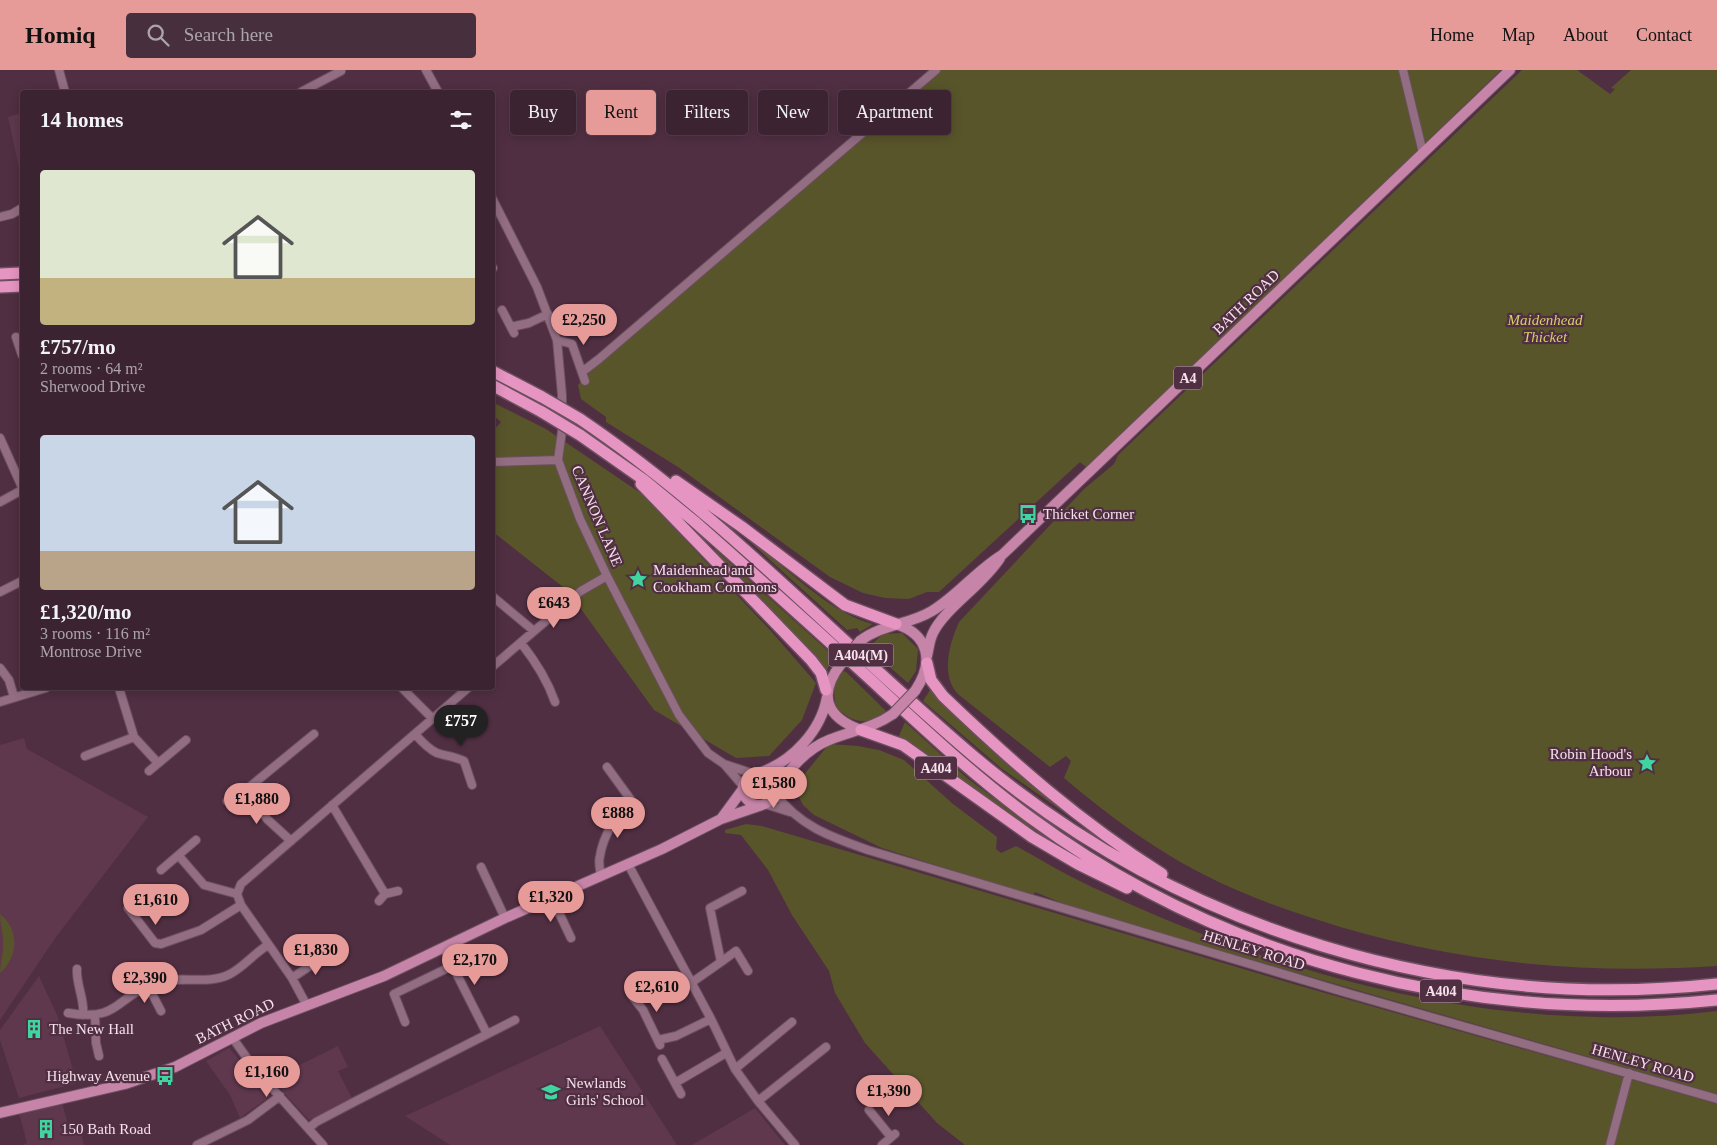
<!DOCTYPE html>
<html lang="en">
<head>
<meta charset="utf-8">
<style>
	body { margin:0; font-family:"Times New Roman",serif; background:#472f3e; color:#f1f3f6; height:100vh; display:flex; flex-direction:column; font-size:19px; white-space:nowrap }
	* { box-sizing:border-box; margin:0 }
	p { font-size:16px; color:#aca4ac }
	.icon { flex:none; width:28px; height:28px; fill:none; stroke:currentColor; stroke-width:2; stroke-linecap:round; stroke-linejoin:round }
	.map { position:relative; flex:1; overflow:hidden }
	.panel { position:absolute; left:20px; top:20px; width:475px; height:600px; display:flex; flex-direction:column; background:#3c2332; border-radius:5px; box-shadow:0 2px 12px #0003,0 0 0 1px #55404d }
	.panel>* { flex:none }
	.banner { position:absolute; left:510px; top:20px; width:475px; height:45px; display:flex; gap:10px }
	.price { position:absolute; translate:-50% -42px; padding:0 11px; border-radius:18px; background:#e69b98; color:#111; font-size:16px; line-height:32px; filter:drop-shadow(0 1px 2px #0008) }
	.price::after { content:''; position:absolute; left:50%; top:30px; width:15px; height:11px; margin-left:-8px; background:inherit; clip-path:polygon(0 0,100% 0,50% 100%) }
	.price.active { background:#222; color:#fff }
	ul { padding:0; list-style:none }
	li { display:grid; align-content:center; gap:10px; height:265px; padding:0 20px }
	li span { display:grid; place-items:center; height:155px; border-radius:5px; color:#555 }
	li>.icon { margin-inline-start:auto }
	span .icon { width:90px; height:90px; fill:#fffc; stroke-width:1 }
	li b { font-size:21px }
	h2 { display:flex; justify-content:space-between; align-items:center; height:60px; padding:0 20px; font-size:21px }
	.tag { padding:0 18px; border-radius:5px; background:#3c2332; box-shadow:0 2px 12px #0003,0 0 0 1px #55404d; font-size:18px; line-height:45px }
	.tag.active { background:#e69b98; color:#111 }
	header { display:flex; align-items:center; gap:30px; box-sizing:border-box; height:70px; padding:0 25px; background:#e69b98; color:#111 }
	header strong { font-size:24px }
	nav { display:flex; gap:28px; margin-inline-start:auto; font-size:18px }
	.search { width:350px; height:45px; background:#472f3e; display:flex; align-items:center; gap:12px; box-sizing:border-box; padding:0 18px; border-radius:5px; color:#aca4ac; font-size:19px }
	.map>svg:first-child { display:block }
</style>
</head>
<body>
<header>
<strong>Homiq</strong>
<div class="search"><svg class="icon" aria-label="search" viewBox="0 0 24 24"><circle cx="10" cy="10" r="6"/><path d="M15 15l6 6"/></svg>Search here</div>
<nav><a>Home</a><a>Map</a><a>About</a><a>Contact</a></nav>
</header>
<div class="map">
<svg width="1717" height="1075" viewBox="0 0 1717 1075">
	<rect width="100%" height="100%" fill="#502f42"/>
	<path fill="#5f384e" d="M 22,43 L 22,97 L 19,98 L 8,47 Z
		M 24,668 L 27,679 L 148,747 L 56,867 L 0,950 L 0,675 Z
		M 39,906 L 57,945 L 77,1013 L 19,1028 L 0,970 L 0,960 Z
		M 600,956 L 677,1075 L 450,1075 L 405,1046 Z
		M 338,976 L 348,997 L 338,1001 L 352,1028 L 309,1050 L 271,1009 Z
		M 229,978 L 270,1026 L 240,1048 L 230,1025 L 206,991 Z
		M 62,1032 L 70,1062 L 80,1060 L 84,1075 L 22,1075 L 27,1073 L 19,1043 Z
		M 755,1038 L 785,1075 L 692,1075 Z"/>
	<path fill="#58552b" d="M 939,0 L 1501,0 L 1087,398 L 1080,392 L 939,522 L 927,522 L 909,529 L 885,528 L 863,523 L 830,507 L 678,397 L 606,352 L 606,347 L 581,329 L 578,315 L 589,302 Z
		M 1522,0 L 1577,0 L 1610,24 L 1615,19 L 1611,18 L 1631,0 L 1717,0 L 1717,896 C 1577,905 1445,892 1312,848 C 1262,832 1212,812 1167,784 C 1131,762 1097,736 1064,708 L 1071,691 L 1066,686 L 1050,697 L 959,625 C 940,607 949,574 959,552 L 1084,419 L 1114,394 L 1118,385 Z
		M 492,332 L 546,359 L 642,424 L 770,560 L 816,613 L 802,650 L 769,686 L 736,688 L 654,640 L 568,521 L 493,462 L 493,361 L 501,352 L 493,345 Z
		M 737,460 C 778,488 825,542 873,554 L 860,562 L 857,558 L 847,560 Z
		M 715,479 L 828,581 L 832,590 L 826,602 L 713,481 Z
		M 902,563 L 918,579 L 916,601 L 908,613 L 868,578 L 883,564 Z
		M 845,601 L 886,641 C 865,657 852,653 835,636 L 834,618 L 837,605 Z
		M 930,620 L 1034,716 L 1096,765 L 1001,698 L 923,631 Z
		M 905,652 L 967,708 L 1052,772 L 898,668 Z
		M 829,674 L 858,676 L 879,680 L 904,690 L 953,734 L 997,767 L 996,779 L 1001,783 L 1016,776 C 1045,792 1073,809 1103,822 C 1291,909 1508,967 1717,941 L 1717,1024 L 1149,860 L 1074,838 L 1035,822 L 1033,826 L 882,778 L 814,745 L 803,735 L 794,717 Z
		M 746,754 L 762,756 L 1297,915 L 1717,1034 L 1717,1075 L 965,1075 L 937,1053 L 865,973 L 835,923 L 829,901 L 792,845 L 768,800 L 741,765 L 725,763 L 725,760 Z
		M 0,844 C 20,860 18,887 0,903 C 0,894 3,885 3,876 C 4,865 0,855 0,844 Z"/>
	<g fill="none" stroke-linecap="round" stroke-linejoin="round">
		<g stroke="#6b4f5f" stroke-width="10">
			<path id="minor" d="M 59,0 L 65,22
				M 426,0 L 438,22
				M 1403,0 L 1423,83
				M 301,22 L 341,1
				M 492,128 L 537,217 L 557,270 L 562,325 L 562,361 L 558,390 L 580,449 L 607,506 L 679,645 L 708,683 L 724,694 L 743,716
				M 0,147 L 12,144 L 22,138
				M 492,199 L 493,198
				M 502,240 L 514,263
				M 511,257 L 529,253 L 548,244
				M 16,267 L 22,285
				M 557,270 L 572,274 L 585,311
				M 582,302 L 599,289 L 936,0
				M 0,368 L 22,417
				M 492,392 L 558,390
				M 0,432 L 22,420
				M 0,522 L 22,511
				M 492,526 L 534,561
				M 521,573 C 536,592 547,609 555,632
				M 492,597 L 581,521 L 607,506
				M 0,598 L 9,610 L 14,627
				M 119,618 L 134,667 L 158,693
				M 402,618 L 432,648
				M 0,632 L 46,618
				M 415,664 C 421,671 428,679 437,683 C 446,686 454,686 464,691 L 472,715
				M 85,686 L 134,667
				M 724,694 L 754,704
				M 149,701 L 186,670
				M 247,719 L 267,749 L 291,771
				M 775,723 C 799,756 831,767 868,780 L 1347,923 L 1717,1029
				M 227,731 L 247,719 L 314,664
				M 765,734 L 790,742
				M 332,735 L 385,824
				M 179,786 L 204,815 L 237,824
				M 628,794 L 711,949 L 735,999 L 758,1031 L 795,1075
				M 481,797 L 505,848
				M 161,800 L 196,770
				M 601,806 C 600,800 598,792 600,786 C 603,766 617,743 631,730 L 607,697
				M 552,828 L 571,868
				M 379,831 L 385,824 L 398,821
				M 128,838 L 155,873 L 161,874 L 201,860 L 241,835
				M 443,877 L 487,964
				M 721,892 L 736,881 L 748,901
				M 77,899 C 76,915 85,930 83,945
				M 292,908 L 326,885
				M 691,913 L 721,892 L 710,838 L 742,821
				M 148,916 L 161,941
				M 632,926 L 643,940 L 660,975
				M 306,934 L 292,908 L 241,835 L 237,824 L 241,814 L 468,618
				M 68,943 C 120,952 115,927 155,913 C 179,905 206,915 228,905 C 243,898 253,884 268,875
				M 95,946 L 96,973 L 99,986
				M 405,952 L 394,924 L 452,896
				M 232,967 L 254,998 L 323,1075
				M 658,970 L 676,966 L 711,949
				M 662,989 L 681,1024
				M 735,999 L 792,952
				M 675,1013 L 726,983
				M 758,1031 L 826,977
				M 869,1040 L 891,1067
				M 309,1058 L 316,1052 L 354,1032 L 515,950
				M 197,1075 L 248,1050 L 280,1026
				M 882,1075 L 895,1064
				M 1610,1075 L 1629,1003"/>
		</g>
		<g stroke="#6b4f5f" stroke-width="12">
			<path id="major" d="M 896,554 C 930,565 934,593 915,621
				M 860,571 C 882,554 909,555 932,541 C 957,526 976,501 1002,485 L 1510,0
				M 927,586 C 929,578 929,571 933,563 C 944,539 983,515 1000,488
				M 841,594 C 818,624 825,647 861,660
				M743 719a16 16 0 1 1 32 0a16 16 0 1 1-32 0Z
				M 759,703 C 792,692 821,661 827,627
				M 775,720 C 789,700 806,679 829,670 C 851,661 873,658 893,644
				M 721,749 L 743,719
				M 0,1043 L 125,1014 L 175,997 L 261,953 L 384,906 L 505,848 L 662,779 L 721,749 L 762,735"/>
		</g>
		<g stroke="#6b4f5f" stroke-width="14">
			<path id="highway" d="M 0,204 L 22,203
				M 0,217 L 22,216
				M 492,301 L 542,327
				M 492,315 L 542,342
				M 580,349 C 725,447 843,576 977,689 C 1181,860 1452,943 1717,914
				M 580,365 L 644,410 L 694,451 C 753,503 812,556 870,609 C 922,657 974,706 1031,748 C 1227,893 1475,955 1717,930
				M 676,411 L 742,457 L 845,535 L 896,554
				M 641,414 L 811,590 L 821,603 L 826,620
				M 927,593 L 931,610 L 943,626 C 1014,694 1079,751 1162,804
				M 861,660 L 903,675 L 1032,767 L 1078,794 L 1127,818"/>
		</g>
		<use href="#minor" stroke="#936d82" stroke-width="8"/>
		<use href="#major" stroke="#c584a8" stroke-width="10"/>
		<use href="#highway" stroke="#e694c2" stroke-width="11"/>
		<g stroke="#6b4f5f" stroke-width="12" stroke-linecap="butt">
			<path id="major-bridge" d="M 841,594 L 860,571
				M 893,644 L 915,621"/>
		</g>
		<g stroke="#6b4f5f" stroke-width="14" stroke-linecap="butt">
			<path id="highway-bridge" d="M 542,327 L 580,349
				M 542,342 L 580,365"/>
		</g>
		<use href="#major-bridge" stroke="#c584a8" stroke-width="10"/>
		<use href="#highway-bridge" stroke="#e694c2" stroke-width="11"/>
	</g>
	<defs>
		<g id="bus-bare" transform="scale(1.5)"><path d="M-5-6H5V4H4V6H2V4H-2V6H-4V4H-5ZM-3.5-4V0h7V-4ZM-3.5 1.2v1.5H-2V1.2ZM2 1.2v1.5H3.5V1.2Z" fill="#40d4a1" stroke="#502f42" stroke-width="2.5" paint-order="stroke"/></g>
		<g id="sight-bare" transform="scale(1.5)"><path d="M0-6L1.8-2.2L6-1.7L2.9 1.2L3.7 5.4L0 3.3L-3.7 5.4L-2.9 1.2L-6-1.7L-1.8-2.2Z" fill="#40d4a1" stroke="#502f42" stroke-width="2.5" paint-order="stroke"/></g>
		<g id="building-bare" transform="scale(1.5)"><path d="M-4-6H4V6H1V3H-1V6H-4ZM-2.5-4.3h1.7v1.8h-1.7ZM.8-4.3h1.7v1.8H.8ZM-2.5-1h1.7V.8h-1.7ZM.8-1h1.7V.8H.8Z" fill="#40d4a1" stroke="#502f42" stroke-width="2.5" paint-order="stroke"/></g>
		<g id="school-bare" transform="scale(1.5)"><path d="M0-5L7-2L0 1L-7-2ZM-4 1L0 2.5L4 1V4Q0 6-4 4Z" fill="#40d4a1" stroke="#502f42" stroke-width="2.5" paint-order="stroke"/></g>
	</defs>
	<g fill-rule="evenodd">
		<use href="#bus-bare" x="1028" y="444"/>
		<use href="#sight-bare" x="638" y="509"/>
		<use href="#sight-bare" x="1647" y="693"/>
		<use href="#building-bare" x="34" y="959"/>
		<use href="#bus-bare" x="165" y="1006"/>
		<use href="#school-bare" x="551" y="1022"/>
		<use href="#building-bare" x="46" y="1059"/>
	</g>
	<g text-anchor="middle" stroke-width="4.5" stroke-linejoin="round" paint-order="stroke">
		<g fill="#502f42" stroke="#c5acb9" stroke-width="1">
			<rect x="1174" y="296.5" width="28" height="23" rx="4"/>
			<rect x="828.5" y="573.5" width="65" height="23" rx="4"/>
			<rect x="915" y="686.5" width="42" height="23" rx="4"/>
			<rect x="1420" y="909.5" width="42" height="23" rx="4"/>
		</g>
		<g font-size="14" font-weight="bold" fill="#f7e1ec">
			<text x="1188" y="313">A4</text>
			<text x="861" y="590">A404(M)</text>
			<text x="936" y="703">A404</text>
			<text x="1441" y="926">A404</text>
		</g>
		<g font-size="15" fill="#f7e1ec" stroke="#502f42">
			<text transform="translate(1246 232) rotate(-44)" y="5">BATH ROAD</text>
			<text transform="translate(597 446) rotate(67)" y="5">CANNON LANE</text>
			<text transform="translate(1254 880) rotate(17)" y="5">HENLEY ROAD</text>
			<text transform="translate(235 951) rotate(-26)" y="5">BATH ROAD</text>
			<text transform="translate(1643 993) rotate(16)" y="5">HENLEY ROAD</text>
		</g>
		<g font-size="15" font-style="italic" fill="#d5cf68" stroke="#502f42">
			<text x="1545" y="255">Maidenhead<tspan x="1545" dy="17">Thicket</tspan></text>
		</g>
		<g font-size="15" fill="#f7e1ec" stroke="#502f42" text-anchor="start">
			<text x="1043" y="449">Thicket Corner</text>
			<text x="653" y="505">Maidenhead and<tspan x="653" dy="17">Cookham Commons</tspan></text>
			<text x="1632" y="689" text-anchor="end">Robin Hood's<tspan x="1632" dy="17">Arbour</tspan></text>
			<text x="49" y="964">The New Hall</text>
			<text x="150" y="1011" text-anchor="end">Highway Avenue</text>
			<text x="566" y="1018">Newlands<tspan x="566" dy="17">Girls' School</tspan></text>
			<text x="61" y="1064">150 Bath Road</text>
		</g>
	</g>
</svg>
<b class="price" style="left:584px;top:276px">£2,250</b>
<b class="price" style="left:554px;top:559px">£643</b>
<b class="price active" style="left:461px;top:677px">£757</b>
<b class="price" style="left:774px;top:739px">£1,580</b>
<b class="price" style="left:257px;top:755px">£1,880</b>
<b class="price" style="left:618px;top:769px">£888</b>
<b class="price" style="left:551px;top:853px">£1,320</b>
<b class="price" style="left:156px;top:856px">£1,610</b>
<b class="price" style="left:316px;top:906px">£1,830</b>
<b class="price" style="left:475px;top:916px">£2,170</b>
<b class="price" style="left:145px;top:934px">£2,390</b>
<b class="price" style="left:657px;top:943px">£2,610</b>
<b class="price" style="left:267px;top:1028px">£1,160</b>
<b class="price" style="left:889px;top:1047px">£1,390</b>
<div class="banner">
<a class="tag">Buy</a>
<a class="tag active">Rent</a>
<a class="tag">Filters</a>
<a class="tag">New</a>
<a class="tag">Apartment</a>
</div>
<section class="panel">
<h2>14 homes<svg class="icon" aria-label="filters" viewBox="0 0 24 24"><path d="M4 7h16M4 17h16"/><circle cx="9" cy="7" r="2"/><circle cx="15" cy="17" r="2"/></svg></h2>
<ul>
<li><span style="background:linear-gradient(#dfe7d0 70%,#c2b280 0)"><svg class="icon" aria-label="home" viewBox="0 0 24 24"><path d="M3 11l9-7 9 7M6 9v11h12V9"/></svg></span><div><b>£757/mo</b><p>2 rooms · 64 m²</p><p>Sherwood Drive</p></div></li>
<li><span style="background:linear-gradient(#c9d6e8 75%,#b9a48a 0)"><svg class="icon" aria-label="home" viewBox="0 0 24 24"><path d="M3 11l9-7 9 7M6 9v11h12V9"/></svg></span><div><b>£1,320/mo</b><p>3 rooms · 116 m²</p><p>Montrose Drive</p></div></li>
</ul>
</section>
</div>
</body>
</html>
